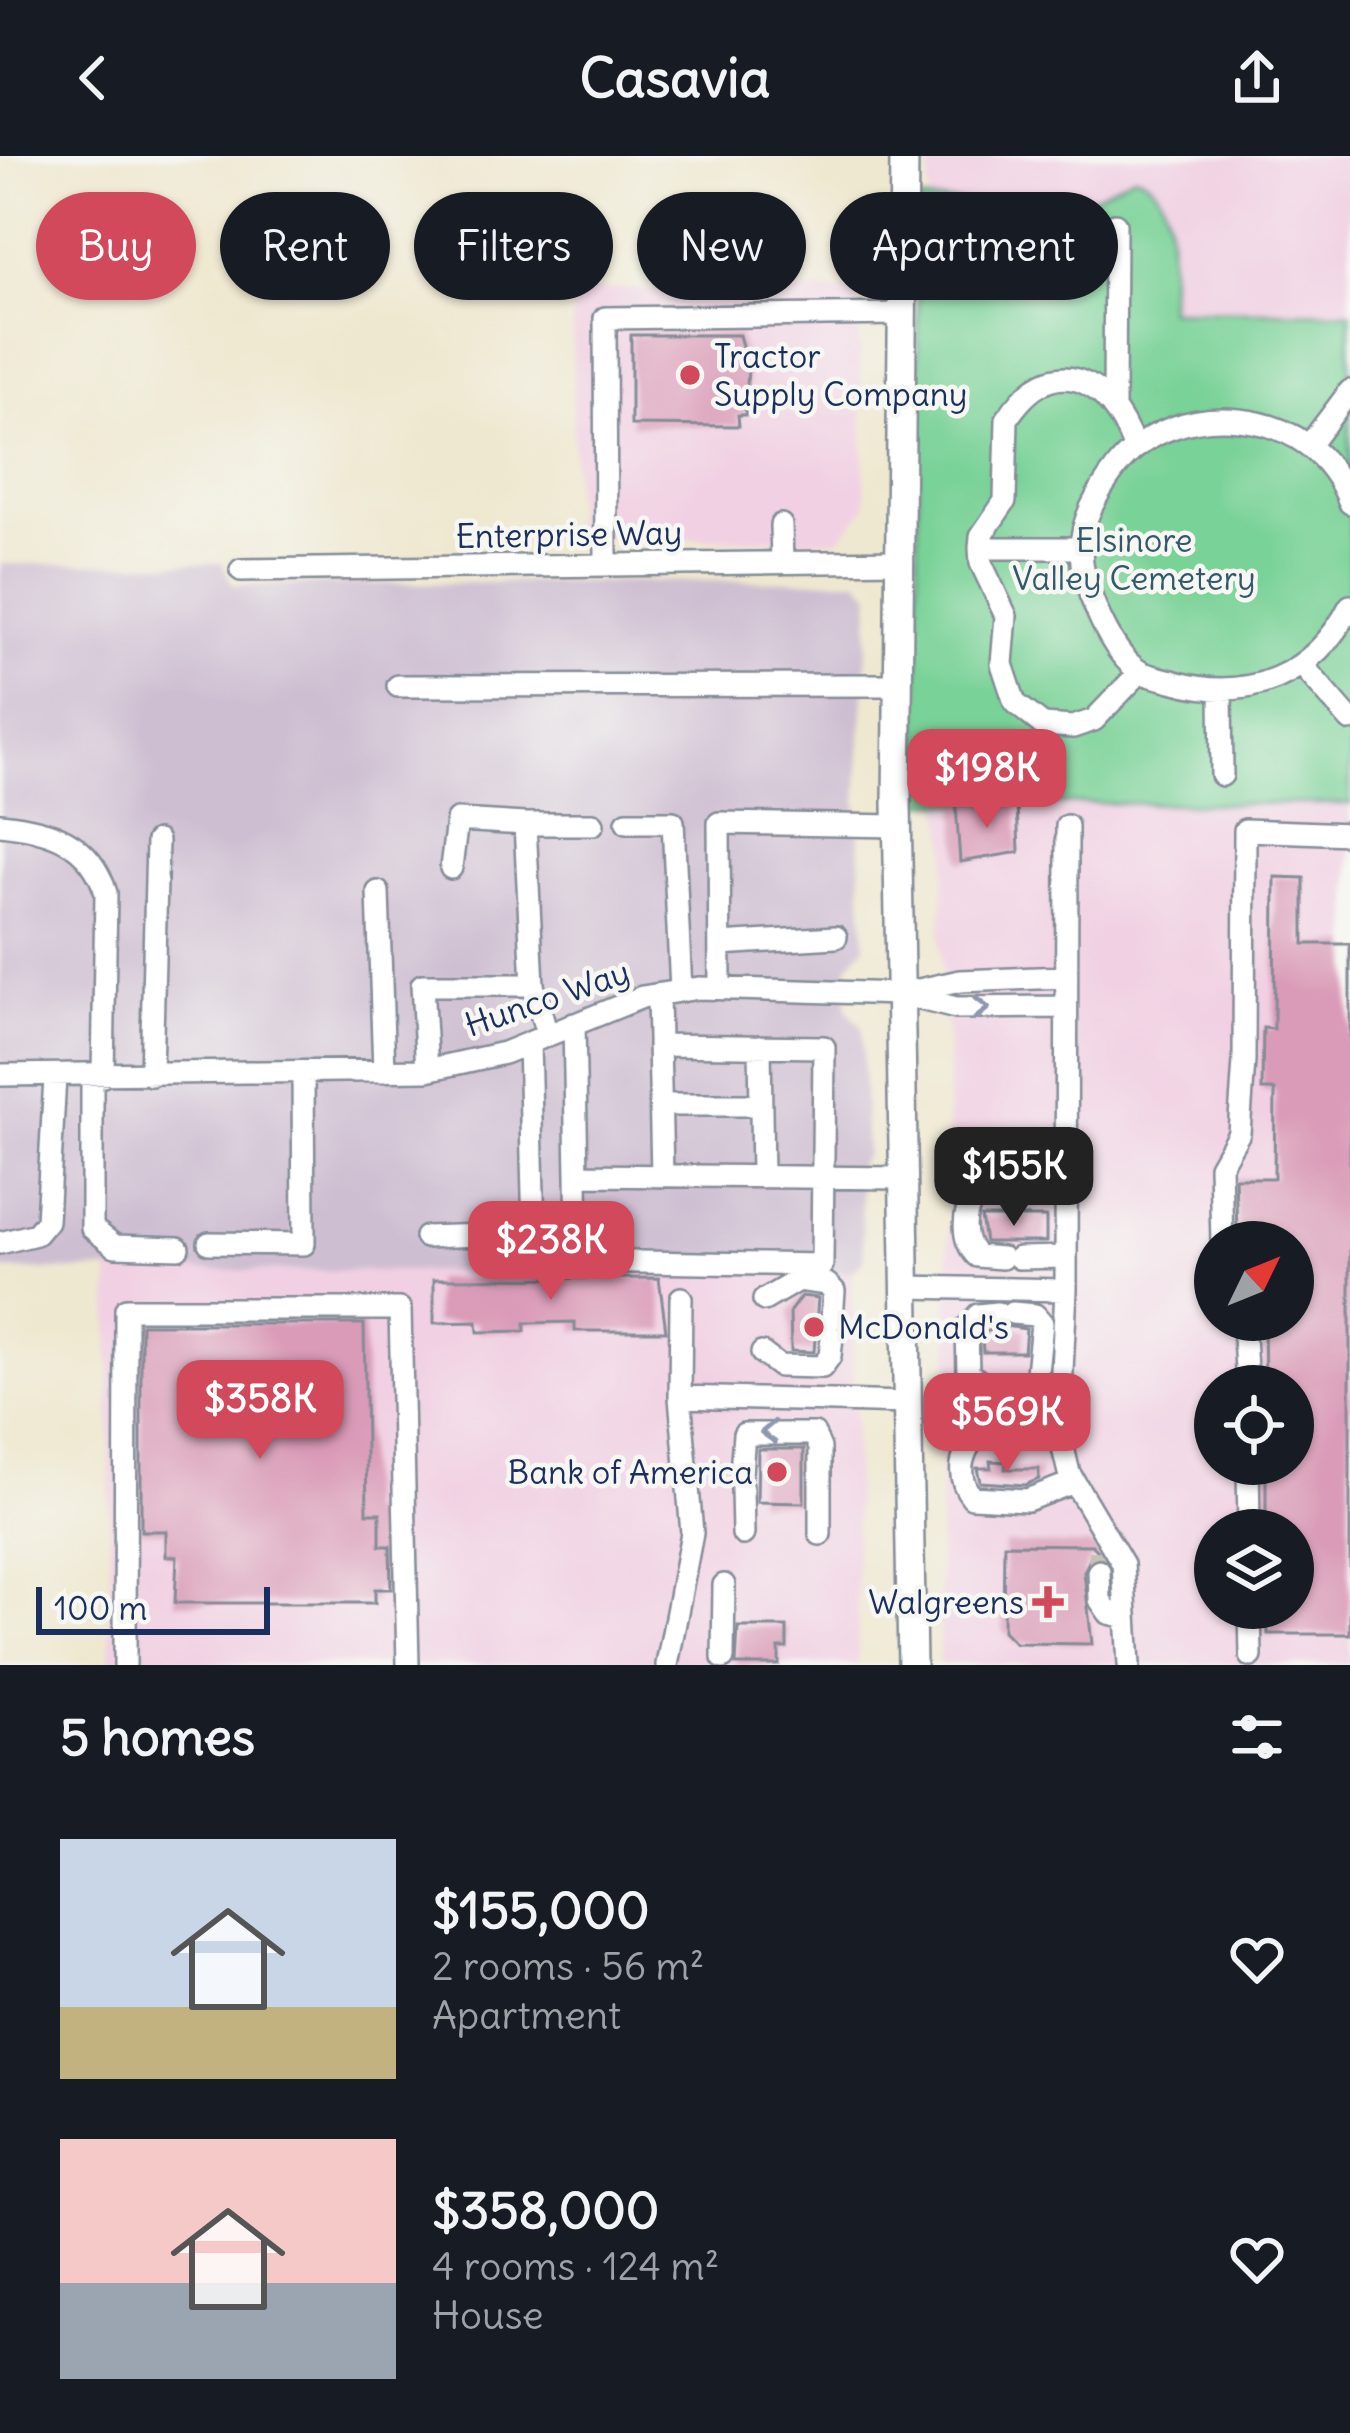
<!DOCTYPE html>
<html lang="en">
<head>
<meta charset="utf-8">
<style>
	body { margin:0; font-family:Delius,sans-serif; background:#20242c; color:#f1f3f6; height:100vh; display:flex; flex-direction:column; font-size:45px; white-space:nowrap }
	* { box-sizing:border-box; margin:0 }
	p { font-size:39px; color:#9ea1a6 }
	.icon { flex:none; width:66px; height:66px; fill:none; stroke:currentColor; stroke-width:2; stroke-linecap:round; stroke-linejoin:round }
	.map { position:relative; height:1509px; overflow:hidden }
	.sheet { display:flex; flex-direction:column; background:#171b24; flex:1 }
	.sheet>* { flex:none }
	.top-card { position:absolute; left:36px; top:36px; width:1278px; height:108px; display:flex; gap:24px }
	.needle { width:78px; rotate:47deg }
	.tools { position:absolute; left:1194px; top:1065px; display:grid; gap:24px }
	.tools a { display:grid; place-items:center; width:120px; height:120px; border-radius:50%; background:#171b24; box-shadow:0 3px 9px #0004; font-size:60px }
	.scale { position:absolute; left:36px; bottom:30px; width:234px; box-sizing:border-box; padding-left:12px; border:6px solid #1b2f5e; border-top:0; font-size:33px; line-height:42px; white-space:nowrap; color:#1b2f5e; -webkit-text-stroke:9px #f6f6f2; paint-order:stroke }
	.price { position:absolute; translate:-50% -102px; padding:0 27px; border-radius:24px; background:#d1495b; color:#fff; font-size:39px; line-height:78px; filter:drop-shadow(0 3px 6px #0008) }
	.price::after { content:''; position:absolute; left:50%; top:72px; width:36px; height:27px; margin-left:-18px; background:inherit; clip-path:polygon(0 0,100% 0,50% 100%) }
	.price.active { background:#222; color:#fff }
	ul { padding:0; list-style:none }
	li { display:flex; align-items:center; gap:36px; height:300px; padding:0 60px }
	li span { display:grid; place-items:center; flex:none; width:336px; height:240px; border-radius:0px; color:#555 }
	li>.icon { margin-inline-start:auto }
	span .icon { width:144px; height:144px; fill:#fffc; stroke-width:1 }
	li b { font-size:51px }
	h2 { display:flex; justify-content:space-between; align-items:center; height:144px; padding:0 60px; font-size:51px }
	.pill { padding:0 42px; border-radius:54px; background:#171b24; box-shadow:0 3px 9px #0004; font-size:42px; line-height:108px }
	.pill.active { background:#d1495b; color:#fff }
	header { display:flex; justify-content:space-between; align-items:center; height:156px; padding:0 60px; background:#171b24; font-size:54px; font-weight:700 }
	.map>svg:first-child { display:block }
</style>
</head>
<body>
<header><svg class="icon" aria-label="back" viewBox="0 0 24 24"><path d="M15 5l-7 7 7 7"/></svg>Casavia<svg class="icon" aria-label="share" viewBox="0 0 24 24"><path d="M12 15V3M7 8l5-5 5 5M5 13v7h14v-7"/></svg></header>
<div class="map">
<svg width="1350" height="1509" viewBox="0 0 1350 1509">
	<rect width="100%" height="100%" fill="#f6f6f2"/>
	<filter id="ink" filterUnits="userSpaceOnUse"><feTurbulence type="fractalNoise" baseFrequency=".00833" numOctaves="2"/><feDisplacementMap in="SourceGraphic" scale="24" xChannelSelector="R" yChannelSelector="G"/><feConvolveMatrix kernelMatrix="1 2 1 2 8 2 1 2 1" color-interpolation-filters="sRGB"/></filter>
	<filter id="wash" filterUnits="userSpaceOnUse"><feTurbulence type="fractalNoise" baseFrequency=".004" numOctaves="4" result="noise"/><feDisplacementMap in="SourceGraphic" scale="48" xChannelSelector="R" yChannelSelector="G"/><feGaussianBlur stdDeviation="2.7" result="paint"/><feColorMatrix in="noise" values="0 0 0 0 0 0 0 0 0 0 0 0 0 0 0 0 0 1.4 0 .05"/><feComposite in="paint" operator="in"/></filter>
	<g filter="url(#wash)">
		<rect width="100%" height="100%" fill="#efe8d0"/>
		<path fill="#f1d0e3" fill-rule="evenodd" d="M 929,0 L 1350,0 L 1350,156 L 1169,154 L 1165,44 L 1146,22 L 1134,19 L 1080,47 L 929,45 Z
			M 572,133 L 857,135 L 866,351 L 838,384 L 574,382 Z
			M 941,648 L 1350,648 L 1350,1509 L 939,1508 L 940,1291 L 949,1233 L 948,893 L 940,781 L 947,695 ZM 1215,1086 L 1293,1086 L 1293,1164 L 1215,1164 ZM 1215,1230 L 1293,1230 L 1293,1308 L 1215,1308 ZM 1215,1374 L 1293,1374 L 1293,1452 L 1215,1452 Z
			M 109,1114 L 852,1116 L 858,1509 L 110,1509 Z"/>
		<path fill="#cebed1" d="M 222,407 L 233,429 L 859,424 L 871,438 L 857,643 L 865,790 L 848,809 L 846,853 L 862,871 L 866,999 L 859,1008 L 864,1104 L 852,1116 L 0,1114 L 0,408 Z"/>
		<path fill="#79d297" stroke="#4a807a" stroke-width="3" d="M 1134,19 C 1183,30 1168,115 1169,154 L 1350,156 L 1350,648 L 918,647 L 918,45 L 1080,47 Z"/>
		<g id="blocks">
			<path fill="#da9bb8" d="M 631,179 L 739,179 L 748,212 L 745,259 L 738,259 L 739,270 L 631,269 Z
				M 956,649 L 1017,649 L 1019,696 L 960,706 Z
				M 1275,721 L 1304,722 L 1304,788 L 1350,788 L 1350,1478 L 1268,1478 L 1267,1452 L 1293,1452 L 1293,1374 L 1266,1374 L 1266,1308 L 1293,1308 L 1293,1230 L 1265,1230 L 1264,1164 L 1293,1164 L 1293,1086 L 1271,1086 L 1272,1072 L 1237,1072 L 1235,1022 L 1274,1022 L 1275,934 L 1262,934 L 1263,872 L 1274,873 Z
				M 981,1061 L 1046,1061 L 1046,1086 L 985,1086 Z
				M 659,1122 L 666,1175 L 575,1175 L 575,1166 L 525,1167 L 525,1175 L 478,1176 L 477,1166 L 434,1167 L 434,1123 Z
				M 801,1140 L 818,1142 L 814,1196 L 791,1195 L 790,1155 Z
				M 141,1168 L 364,1168 L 367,1357 L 380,1357 L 380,1390 L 390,1390 L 391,1433 L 375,1433 L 375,1447 L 175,1447 L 177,1400 L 166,1400 L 166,1375 L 141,1375 Z
				M 1004,1170 L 1026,1173 L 1024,1196 L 983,1196 L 982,1177 Z
				M 758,1293 L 804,1293 L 804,1347 L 757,1346 Z
				M 990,1305 L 1006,1306 L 1005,1313 L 1039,1313 L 1039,1323 L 1025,1329 L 980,1326 L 977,1312 L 991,1312 Z
				M 1004,1388 L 1092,1389 L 1098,1395 L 1101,1400 L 1090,1403 L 1084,1416 L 1092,1488 L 1015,1487 L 1003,1475 Z
				M 738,1471 L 787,1471 L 787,1492 L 779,1492 L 779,1509 L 736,1509 Z"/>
		</g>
	</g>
	<g filter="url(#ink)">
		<use href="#blocks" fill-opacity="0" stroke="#858c97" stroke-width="3"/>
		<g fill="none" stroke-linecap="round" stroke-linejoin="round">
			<path stroke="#c5c3b9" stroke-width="21" stroke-dasharray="21 10" stroke-linecap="butt" d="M 1099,1395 L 1099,1415"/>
			<g stroke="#858c97" stroke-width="26">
				<path id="minor" d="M 1114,250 L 1115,68
					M 1310,288 L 1350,235
					M 1134,291 C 1109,223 1054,191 1007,263 L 1005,345 L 981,380 L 980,392 L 981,407 L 1006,460 L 1002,508 L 1015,547 L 1043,569 L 1073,571 L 1094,564 L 1140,516
					M 1350,347 C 1331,297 1291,269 1239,264 C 1194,259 1144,275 1116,312 C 1073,369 1072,402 1101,464 C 1109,481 1123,505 1139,515 C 1149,521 1164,522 1175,526 C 1249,547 1315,519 1350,450
					M 781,369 L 782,407
					M 980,392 L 1078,392
					M 606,409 L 605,162 L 902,158
					M 241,414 L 899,405
					M 1303,510 L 1350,564
					M 398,530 L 898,529
					M 1221,536 L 1222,619
					M 627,666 L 673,666 L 681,835
					M 0,668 C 50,673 90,685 106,737 L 103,920
					M 525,668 L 593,668
					M 1067,670 L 1066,1134 L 1059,1275 L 1069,1317 L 1123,1408 L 1129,1509
					M 451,712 L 457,664 L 525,668 L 533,829 L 547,879
					M 378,736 L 384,915
					M 720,788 L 836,781
					M 720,832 L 719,667 L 898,670
					M 905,837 L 960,825 L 1065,821
					M 658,839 L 662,1020
					M 574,868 L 577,1019 L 900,1022
					M 760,890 L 762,1021
					M 427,914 L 422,829 L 533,829
					M 0,919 L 427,914 L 504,897 L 642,841 L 699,832 L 900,838 L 956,852 L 1065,851
					M 151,919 L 157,685
					M 92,920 L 92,1072 L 115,1090 L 178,1092
					M 661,949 L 761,949
					M 577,1019 L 578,1105 L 822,1109 L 824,891 L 659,889
					M 986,1036 L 975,1040 C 962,1057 961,1084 977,1100 L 1002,1102
					M 426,1081 L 534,1077 L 529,887
					M 1222,1086 L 1220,1010 L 1239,977 L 1244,905 L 1245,674 L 1350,678
					M 0,1087 L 36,1078 L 47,1065 L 55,921
					M 209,1087 L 304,1088 L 303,916
					M 1019,1102 L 1066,1101
					M 903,1131 L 1066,1134
					M 764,1144 L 798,1124 L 827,1128 L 834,1135 L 832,1163
					M 1012,1157 L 1035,1159 L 1042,1167 L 1036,1227
					M 1243,1164 L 1247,1230
					M 762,1197 L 779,1210 L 822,1211 L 830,1200 L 832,1181
					M 985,1229 L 968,1217 L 967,1171 L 978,1159 L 997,1157
					M 680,1241 L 908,1247
					M 981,1271 C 964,1293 952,1317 972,1341 L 1027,1344 L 1074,1326
					M 1248,1308 L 1249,1374
					M 741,1316 L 744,1278 L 814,1278 L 820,1292 L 820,1378
					M 742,1333 L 743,1378
					M 1099,1415 L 1100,1444 L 1109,1457 L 1122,1460
					M 1250,1452 L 1251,1500
					M 723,1502 L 724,1429
					M 125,1509 L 126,1153 L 400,1153 L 408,1509
					M 667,1509 L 692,1377 L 680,1241 L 681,1142"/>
			</g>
			<g stroke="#858c97" stroke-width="32">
				<path id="major" d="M 904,0 L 897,647 L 912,1509"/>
			</g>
			<use href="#minor" stroke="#fff" stroke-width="21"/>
			<use href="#major" stroke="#fff" stroke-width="27"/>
		</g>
		<defs><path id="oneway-chevron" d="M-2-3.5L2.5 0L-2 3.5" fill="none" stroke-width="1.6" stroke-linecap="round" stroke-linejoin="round" transform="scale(3)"/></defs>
		<g stroke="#8d97ae">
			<use href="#oneway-chevron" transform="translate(981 852)"/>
			<use href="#oneway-chevron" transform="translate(769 1276) rotate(178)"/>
		</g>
	</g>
	<g fill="#d1495b" stroke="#f6f6f2" stroke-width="4.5">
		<circle cx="690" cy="219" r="12"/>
		<circle cx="814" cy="1171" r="12"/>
		<circle cx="777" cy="1316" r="12"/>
		<path d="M1042 1428h12v12h12v12h-12v12h-12v-12h-12v-12h12z"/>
	</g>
	<g text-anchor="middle" stroke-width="9" stroke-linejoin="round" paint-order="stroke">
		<g font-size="33" fill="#1b2f5e" stroke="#f6f6f2" text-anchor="start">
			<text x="714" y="212">Tractor<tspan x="714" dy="38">Supply Company</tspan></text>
			<text x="838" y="1183">McDonald's</text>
			<text x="753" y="1328" text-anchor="end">Bank of America</text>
			<text x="1024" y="1458" text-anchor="end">Walgreens</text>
		</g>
		<g font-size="33" fill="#1b2f5e" stroke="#f6f6f2">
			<text transform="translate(569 378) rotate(-1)" y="12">Enterprise Way</text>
			<text transform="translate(547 842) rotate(-19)" y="12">Hunco Way</text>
		</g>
		<g font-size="33" fill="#32586c" stroke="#f6f6f2">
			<text x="1134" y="396">Elsinore<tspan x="1134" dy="38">Valley Cemetery</tspan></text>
		</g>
	</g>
</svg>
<div class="tools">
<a><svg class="needle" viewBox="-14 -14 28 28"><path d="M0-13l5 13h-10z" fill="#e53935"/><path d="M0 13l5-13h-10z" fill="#9ea1a6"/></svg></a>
<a><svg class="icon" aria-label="locate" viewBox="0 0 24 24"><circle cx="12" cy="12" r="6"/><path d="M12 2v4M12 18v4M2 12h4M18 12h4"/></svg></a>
<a><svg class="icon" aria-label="layers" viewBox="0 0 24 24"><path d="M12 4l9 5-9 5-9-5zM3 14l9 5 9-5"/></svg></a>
</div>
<div class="scale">100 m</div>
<b class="price" style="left:987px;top:675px">$198K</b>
<b class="price active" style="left:1014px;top:1073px">$155K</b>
<b class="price" style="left:551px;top:1147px">$238K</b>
<b class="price" style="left:260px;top:1306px">$358K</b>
<b class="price" style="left:1007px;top:1319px">$569K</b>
<div class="top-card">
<a class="pill active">Buy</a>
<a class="pill">Rent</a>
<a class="pill">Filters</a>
<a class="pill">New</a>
<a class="pill">Apartment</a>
</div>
</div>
<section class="sheet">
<h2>5 homes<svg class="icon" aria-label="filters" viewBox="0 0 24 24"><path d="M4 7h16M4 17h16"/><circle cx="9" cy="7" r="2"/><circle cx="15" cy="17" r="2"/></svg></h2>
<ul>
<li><span style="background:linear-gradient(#c9d6e8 70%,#c2b280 0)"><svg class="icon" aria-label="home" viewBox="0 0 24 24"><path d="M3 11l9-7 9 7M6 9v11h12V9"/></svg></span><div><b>$155,000</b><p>2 rooms · 56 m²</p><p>Apartment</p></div><svg class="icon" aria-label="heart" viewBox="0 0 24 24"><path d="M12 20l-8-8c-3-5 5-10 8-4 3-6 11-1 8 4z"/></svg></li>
<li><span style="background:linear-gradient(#f6c9c9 60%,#9aa5b1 0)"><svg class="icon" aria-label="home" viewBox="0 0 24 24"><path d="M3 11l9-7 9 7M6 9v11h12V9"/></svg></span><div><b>$358,000</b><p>4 rooms · 124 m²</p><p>House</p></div><svg class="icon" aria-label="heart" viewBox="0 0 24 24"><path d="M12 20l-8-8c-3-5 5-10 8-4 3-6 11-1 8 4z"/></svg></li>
</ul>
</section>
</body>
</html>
